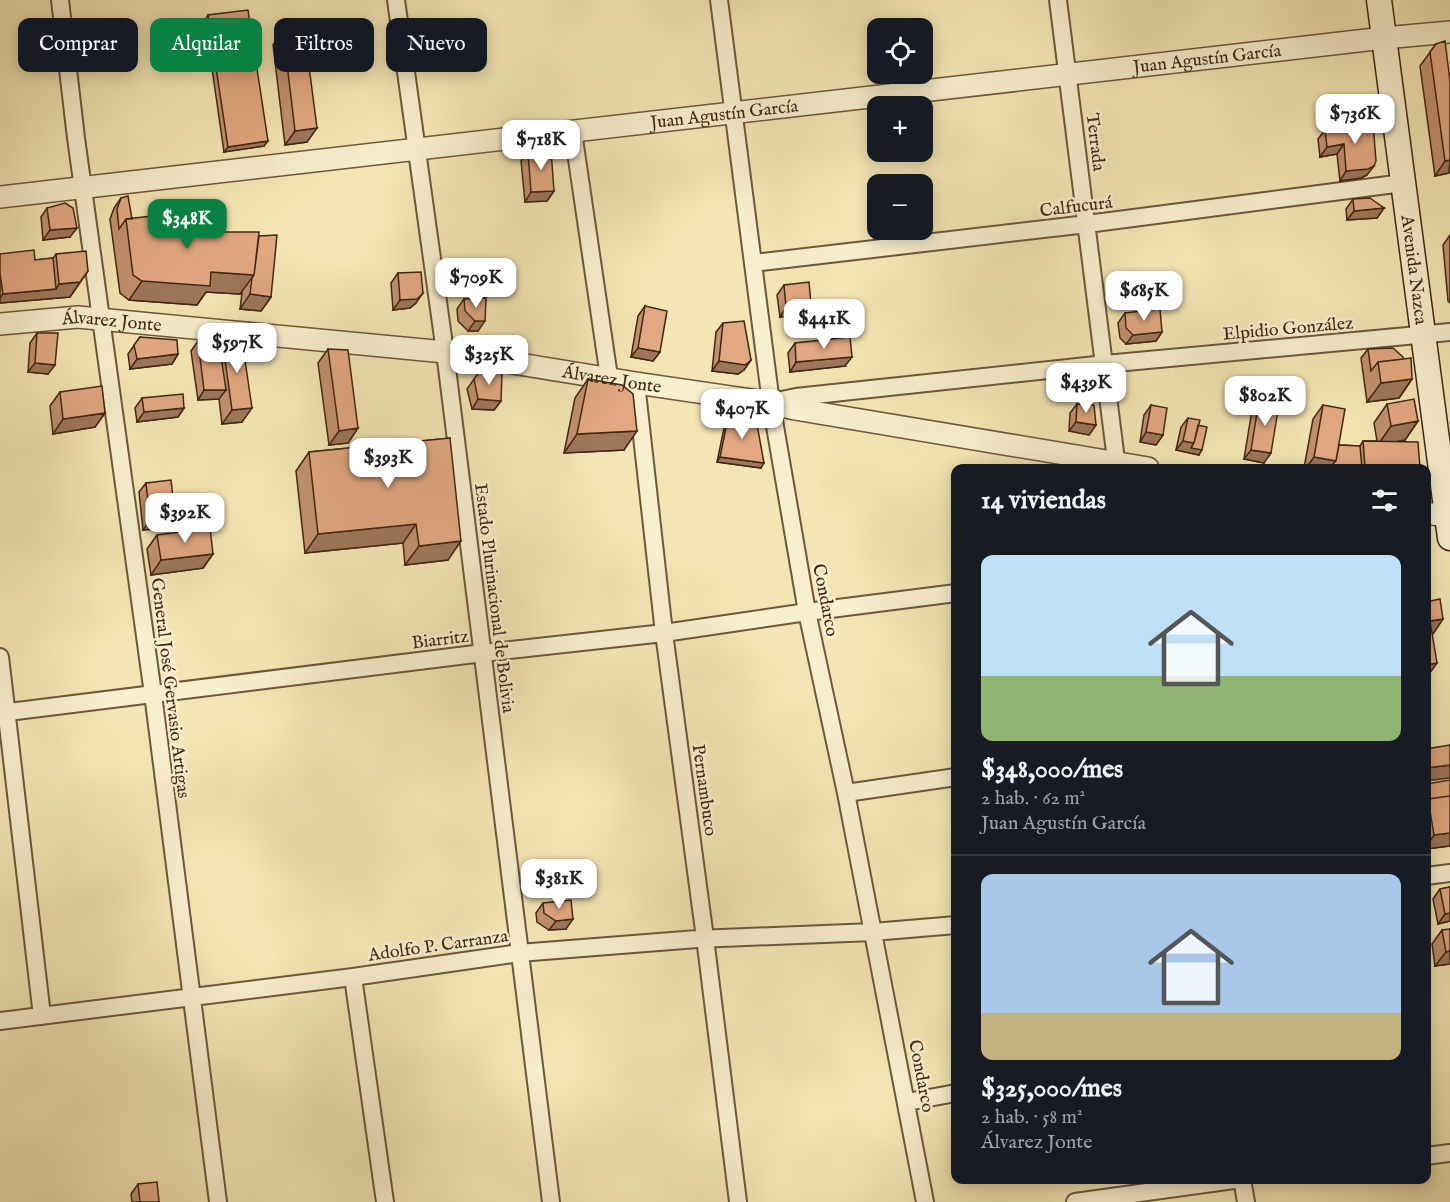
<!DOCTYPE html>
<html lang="es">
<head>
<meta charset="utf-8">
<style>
	body { margin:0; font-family:"IM FELL English",serif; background:#242831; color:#f1f3f6; height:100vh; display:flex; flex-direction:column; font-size:22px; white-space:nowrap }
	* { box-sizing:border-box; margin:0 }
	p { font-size:20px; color:#9ea1a6 }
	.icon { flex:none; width:33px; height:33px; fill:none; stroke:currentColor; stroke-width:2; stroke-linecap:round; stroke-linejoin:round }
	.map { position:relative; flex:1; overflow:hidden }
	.sheet { position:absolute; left:951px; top:464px; width:480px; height:720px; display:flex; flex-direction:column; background:#171b24; border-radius:12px; box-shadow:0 3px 15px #0003 }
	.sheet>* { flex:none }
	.top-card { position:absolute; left:18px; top:18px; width:570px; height:54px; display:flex; gap:12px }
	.buttons { position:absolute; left:867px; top:18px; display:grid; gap:12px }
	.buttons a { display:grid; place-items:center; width:66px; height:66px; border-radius:12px; background:#171b24; box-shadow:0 3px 15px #0003; font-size:30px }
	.price { position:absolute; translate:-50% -51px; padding:0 14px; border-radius:12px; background:#fff; color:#222; font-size:20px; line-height:39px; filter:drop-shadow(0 2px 3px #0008) }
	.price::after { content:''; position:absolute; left:50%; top:36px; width:18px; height:14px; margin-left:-9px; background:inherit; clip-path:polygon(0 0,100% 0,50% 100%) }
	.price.active { background:#0b8043; color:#fff }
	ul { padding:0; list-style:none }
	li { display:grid; align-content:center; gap:12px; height:318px; padding:0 30px }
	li+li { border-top:2px solid #363941 }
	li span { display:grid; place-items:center; height:186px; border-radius:12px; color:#555 }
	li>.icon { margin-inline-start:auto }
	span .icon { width:108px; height:108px; fill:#fffc; stroke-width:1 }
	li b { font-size:26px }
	h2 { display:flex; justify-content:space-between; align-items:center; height:72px; padding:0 30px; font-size:26px }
	.tag { padding:0 21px; border-radius:12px; background:#171b24; box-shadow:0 3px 15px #0003; font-size:21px; line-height:54px }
	.tag.active { background:#0b8043; color:#fff }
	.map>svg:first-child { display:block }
</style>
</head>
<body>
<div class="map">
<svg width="1450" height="1202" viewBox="0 0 1450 1202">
	<rect width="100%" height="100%" fill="#f4e6b4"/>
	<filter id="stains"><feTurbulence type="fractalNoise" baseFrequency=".00333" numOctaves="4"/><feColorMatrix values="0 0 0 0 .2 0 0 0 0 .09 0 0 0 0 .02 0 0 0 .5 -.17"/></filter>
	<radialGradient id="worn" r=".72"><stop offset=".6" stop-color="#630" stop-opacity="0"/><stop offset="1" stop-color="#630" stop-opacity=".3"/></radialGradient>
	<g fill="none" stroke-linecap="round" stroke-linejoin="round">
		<g stroke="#6c573c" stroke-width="20">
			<path id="minor" d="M 60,0 L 76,138 L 153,694 L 218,1202
				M 396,0 L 445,352 L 551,1202
				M 719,0 L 771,403 L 807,612 L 846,793 L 925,1202
				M 1058,0 L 1117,468
				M 573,132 L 609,377
				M 753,263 L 1087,224 L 1403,183
				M 636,383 L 664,633 L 705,938 L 738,1202
				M 772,402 L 796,397 L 1105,364 L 1450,332
				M 0,657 L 42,1016
				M 0,713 L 483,653 L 664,633 L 807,612 L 956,593
				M 846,793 L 956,777
				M 1426,876 L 1450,873
				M 353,977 L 385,1202
				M 0,1021 L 353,977 L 519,953 L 697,939 L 873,932 L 956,925
				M 907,1102 L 956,1093
				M 1426,1156 L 1450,1153
				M 1242,1179 L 1246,1202
				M 1075,1202 L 1241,1179"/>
		</g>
		<g stroke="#6c573c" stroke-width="24">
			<g id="tertiary">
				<path id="s1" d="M 0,197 L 1384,38 L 1450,32"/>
				<path id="s2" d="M 0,324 L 78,317 L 445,352 L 636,383 L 771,403 L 795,409 L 1148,468"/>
				<path d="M 1426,513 L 1450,517"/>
			</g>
		</g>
		<g stroke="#3f2714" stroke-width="27">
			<g id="secondary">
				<path id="s3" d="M 1379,0 L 1450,538"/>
			</g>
		</g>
		<use href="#minor" stroke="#f8efce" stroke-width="16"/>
		<use href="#tertiary" stroke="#f8efce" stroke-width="21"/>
		<use href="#secondary" stroke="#f8efce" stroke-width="24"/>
	</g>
	<path fill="#c2906f" stroke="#3f2714" stroke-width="1.5" d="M 208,15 L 264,146 L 224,152 L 205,20 Z
		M 283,30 L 307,142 L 285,145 L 273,45 Z
		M 1436,44 L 1450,81 L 1450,171 L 1449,173 L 1435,176 L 1420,66 Z
		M 1373,123 L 1367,175 L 1361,178 L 1340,181 L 1337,154 L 1320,157 L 1318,139 L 1325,130 Z
		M 528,152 L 554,191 L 547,201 L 525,202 L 521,161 Z
		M 121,198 L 132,219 L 200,232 L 259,236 L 271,297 L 261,311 L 240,309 L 242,293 L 240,294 L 206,292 L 197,305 L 129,300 L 120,293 L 110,219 L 114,208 Z
		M 1353,199 L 1384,208 L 1377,218 L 1347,220 L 1346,209 Z
		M 47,208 L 70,237 L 43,240 L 41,217 Z
		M 1450,235 L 1450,303 L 1448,301 L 1443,245 Z
		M 0,254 L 35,260 L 53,258 L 56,254 L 88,271 L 70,297 L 0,303 Z
		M 398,273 L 416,303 L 410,308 L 393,310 L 391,283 Z
		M 784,285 L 805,314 L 780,317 L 777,295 Z
		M 486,298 L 478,331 L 468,331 L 458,321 L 457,309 L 464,299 Z
		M 645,306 L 660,352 L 653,361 L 631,357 L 638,316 Z
		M 1125,313 L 1162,332 L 1156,341 L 1126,344 L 1120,338 L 1118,323 Z
		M 723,323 L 751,360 L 744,370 L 738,374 L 712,371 L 716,332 Z
		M 37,333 L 48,374 L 28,372 L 30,343 Z
		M 140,337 L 178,354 L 172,364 L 130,369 L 128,354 Z
		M 222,338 L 242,422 L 222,424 L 219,399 L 198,400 L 191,351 L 198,341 L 219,343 Z
		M 795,343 L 845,366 L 790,372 L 788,353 Z
		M 328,349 L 358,428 L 348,443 L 329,445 L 318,363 Z
		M 1368,349 L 1412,379 L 1399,398 L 1367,402 L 1361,358 Z
		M 474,379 L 501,401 L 494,410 L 472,409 L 467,389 Z
		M 588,379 L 624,450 L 564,453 L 575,398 Z
		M 60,392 L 105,413 L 95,427 L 53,434 L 50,406 Z
		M 142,398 L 184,408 L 178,417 L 137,422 L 135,408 Z
		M 1259,401 L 1264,463 L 1244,459 L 1252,410 Z
		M 1077,404 L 1096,425 L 1089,435 L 1069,431 L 1070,413 Z
		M 1387,404 L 1418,421 L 1405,440 L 1397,441 L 1420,468 L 1304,468 L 1313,419 L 1323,405 L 1339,445 L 1360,446 L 1363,441 L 1377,441 L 1374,423 Z
		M 1151,405 L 1163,435 L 1156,445 L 1140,442 L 1144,415 Z
		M 729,413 L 761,468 L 717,462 L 726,418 Z
		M 1188,418 L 1198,425 L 1199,455 L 1176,450 L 1181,427 Z
		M 450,438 L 448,560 L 405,565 L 403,543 L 305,553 L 296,471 L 309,452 Z
		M 146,483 L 173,498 L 188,516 L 181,526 L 143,530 L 139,492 Z
		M 157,535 L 213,554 L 203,568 L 151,575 L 147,549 Z
		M 1426,784 L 1450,846 L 1426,849 Z
		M 1450,887 L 1450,921 L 1438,924 L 1433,899 L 1440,889 Z
		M 543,903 L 566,929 L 549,930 L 537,922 L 536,913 Z
		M 1442,930 L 1450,964 L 1435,966 L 1432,944 Z
		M 138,1184 L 159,1202 L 132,1202 L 131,1194 Z"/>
	<path fill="#9e765a" stroke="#3f2714" stroke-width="1.5" d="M 317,128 L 307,142 L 285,145 L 295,131 Z
		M 268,141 L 264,146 L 224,152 L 228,147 Z
		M 1344,144 L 1337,154 L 1320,157 L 1327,147 Z
		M 1450,160 L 1449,173 L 1435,176 L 1445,161 Z
		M 1374,166 L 1367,175 L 1361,178 L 1340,181 L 1346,171 Z
		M 554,191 L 547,201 L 525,202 L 531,192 Z
		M 1384,208 L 1377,218 L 1347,220 L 1354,211 Z
		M 77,228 L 70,237 L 43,240 L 50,230 Z
		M 211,272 L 254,275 L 240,294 L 206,292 L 197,305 L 129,300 L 142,281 Z
		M 80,282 L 70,297 L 0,303 L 0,298 L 3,294 L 56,289 L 59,284 Z
		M 423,293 L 416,303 L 410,308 L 393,310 L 400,300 Z
		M 250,294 L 271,297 L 261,311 L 240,309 Z
		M 811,304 L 805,314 L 780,317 L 786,307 Z
		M 475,321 L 485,321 L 478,331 L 468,331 Z
		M 1162,332 L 1156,341 L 1126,344 L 1133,335 Z
		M 638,348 L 660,352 L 653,361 L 631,357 Z
		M 178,354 L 172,364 L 130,369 L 137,359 Z
		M 852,357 L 845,366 L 790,372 L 796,362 Z
		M 751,360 L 744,370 L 738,374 L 712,371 L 719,361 Z
		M 35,363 L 55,365 L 48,374 L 28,372 Z
		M 1412,379 L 1399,398 L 1367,402 L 1381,383 Z
		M 204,390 L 226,390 L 219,399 L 198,400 Z
		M 478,399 L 501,401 L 494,410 L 472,409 Z
		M 184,408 L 178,417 L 137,422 L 144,412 Z
		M 252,408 L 242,422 L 222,424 L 232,410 Z
		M 105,413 L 95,427 L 53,434 L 63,419 Z
		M 1418,421 L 1405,440 L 1378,445 L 1391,426 Z
		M 1076,422 L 1096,425 L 1089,435 L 1069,431 Z
		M 358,428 L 348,443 L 329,445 L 339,431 Z
		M 637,431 L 624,450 L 564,453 L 577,434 Z
		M 1146,432 L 1163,435 L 1156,445 L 1140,442 Z
		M 1183,441 L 1194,443 L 1202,450 L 1199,455 L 1176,450 Z
		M 1251,450 L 1271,453 L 1264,463 L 1244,459 Z
		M 720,457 L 764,463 L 761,468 L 717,462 Z
		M 1314,457 L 1336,461 L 1345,468 L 1306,468 Z
		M 188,516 L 181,526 L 143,530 L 150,520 Z
		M 416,524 L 403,543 L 305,553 L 318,534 Z
		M 461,541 L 448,560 L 405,565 L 419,546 Z
		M 213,554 L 203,568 L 151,575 L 161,560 Z
		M 1443,619 L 1433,634 L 1426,635 L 1430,621 Z
		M 1437,663 L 1427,677 L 1426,677 L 1426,665 Z
		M 1450,765 L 1450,778 L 1426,781 L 1426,768 Z
		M 1450,833 L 1450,846 L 1426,849 L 1426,846 L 1434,835 Z
		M 1450,913 L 1450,921 L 1438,924 L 1445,914 Z
		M 573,919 L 566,929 L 549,930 L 556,921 Z
		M 1450,951 L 1450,964 L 1435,966 L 1446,952 Z"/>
	<path fill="#e2a881" stroke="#3f2714" stroke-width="1.5" d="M 248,10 L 268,141 L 228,147 L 208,15 Z
		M 304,28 L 317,128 L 295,131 L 283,30 Z
		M 1445,41 L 1450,81 L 1450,160 L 1445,161 L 1430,52 L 1436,44 Z
		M 1373,123 L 1376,161 L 1374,166 L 1368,169 L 1346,171 L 1344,144 L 1327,147 L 1325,130 Z
		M 551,150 L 554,191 L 531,192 L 528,152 Z
		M 128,196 L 132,219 L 126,219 L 119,229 L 117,209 L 121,198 Z
		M 1370,198 L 1384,208 L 1354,211 L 1353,199 Z
		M 65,203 L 73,208 L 77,228 L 50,230 L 47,208 Z
		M 197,211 L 200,232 L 259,232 L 254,275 L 211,272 L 210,286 L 142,281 L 133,275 L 126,219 Z
		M 277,235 L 271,297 L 250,294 L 252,278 L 254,275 L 259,236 Z
		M 34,250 L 35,260 L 53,258 L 56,289 L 3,294 L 0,273 L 0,254 Z
		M 86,251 L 88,271 L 80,282 L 59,284 L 56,254 Z
		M 421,272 L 423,293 L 417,299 L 400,300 L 398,273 Z
		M 809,282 L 811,304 L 786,307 L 784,285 Z
		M 486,298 L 485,321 L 475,321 L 465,311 L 464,299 Z
		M 645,306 L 667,311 L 660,352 L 638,348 Z
		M 1160,309 L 1162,332 L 1133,335 L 1126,328 L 1125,313 Z
		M 744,321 L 751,360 L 745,365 L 719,361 L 723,323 Z
		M 37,333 L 58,333 L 55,365 L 35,363 Z
		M 140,337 L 177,340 L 178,354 L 137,359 L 134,345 Z
		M 850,337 L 852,357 L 796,362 L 795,343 Z
		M 222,338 L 242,340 L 252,408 L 232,410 Z
		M 198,341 L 219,343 L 226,390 L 204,390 Z
		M 1393,348 L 1403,357 L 1403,359 L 1378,362 L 1371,371 L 1368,349 Z
		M 328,349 L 348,350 L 358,428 L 339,431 Z
		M 1411,358 L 1412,379 L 1381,383 L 1378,362 Z
		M 480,371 L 502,373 L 501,401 L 478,399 L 474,379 Z
		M 588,379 L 622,385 L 633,394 L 637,431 L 577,434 Z
		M 102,386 L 105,413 L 63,419 L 60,392 Z
		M 183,394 L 184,408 L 144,412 L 142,398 Z
		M 1414,399 L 1418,421 L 1391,426 L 1387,404 Z
		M 1259,401 L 1279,404 L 1271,453 L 1251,450 Z
		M 1077,404 L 1094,405 L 1096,425 L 1076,422 Z
		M 1151,405 L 1167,408 L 1163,435 L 1146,432 Z
		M 1323,405 L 1345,409 L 1336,461 L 1314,457 Z
		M 729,413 L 756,419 L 764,463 L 720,457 Z
		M 1188,418 L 1200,420 L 1194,443 L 1183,441 Z
		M 1198,425 L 1207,427 L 1202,450 L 1191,448 L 1194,443 Z
		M 450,438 L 461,541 L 419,546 L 416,524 L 318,534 L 309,452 Z
		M 1363,441 L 1418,442 L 1420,468 L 1372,468 L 1365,467 Z
		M 1339,445 L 1360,446 L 1362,468 L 1345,468 L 1332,465 L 1336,461 Z
		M 171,480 L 173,498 L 186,496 L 188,516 L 150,520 L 146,483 Z
		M 210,528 L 213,554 L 161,560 L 157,535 Z
		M 1440,599 L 1443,619 L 1430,621 L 1437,663 L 1426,665 L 1426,602 Z
		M 1450,745 L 1450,765 L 1426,768 L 1426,749 Z
		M 1450,780 L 1450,796 L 1428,799 L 1426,801 L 1426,784 Z
		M 1450,796 L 1450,833 L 1434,835 L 1428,799 Z
		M 1450,887 L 1450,913 L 1445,914 L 1440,889 Z
		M 571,900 L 573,919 L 556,921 L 544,913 L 543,903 Z
		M 1450,929 L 1450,951 L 1446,952 L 1442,930 Z
		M 157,1182 L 159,1202 L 140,1202 L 138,1184 Z"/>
	<g text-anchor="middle" stroke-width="5" stroke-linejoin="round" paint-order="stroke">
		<g font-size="18" fill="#3f2714" stroke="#f8efce">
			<text dy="6" stroke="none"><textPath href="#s1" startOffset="1215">Juan Agustín García</textPath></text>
			<text dy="6" stroke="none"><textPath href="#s1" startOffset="729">Juan Agustín García</textPath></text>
			<text transform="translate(1096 142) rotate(83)" y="6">Terrada</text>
			<text transform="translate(1076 206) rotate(-7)" y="6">Calfucurá</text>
			<text dy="6" stroke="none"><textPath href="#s3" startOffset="272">Avenida Nazca</textPath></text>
			<text dy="6" stroke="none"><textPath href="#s2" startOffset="112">Álvarez Jonte</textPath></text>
			<text transform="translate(1288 328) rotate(-5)" y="6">Elpidio González</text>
			<text dy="6" stroke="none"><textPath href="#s2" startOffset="616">Álvarez Jonte</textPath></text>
			<text transform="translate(495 598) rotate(83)" y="6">Estado Plurinacional de Bolivia</text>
			<text transform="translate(826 600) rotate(79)" y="6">Condarco</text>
			<text transform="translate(440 639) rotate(-7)" y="6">Biarritz</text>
			<text transform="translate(171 688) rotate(83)" y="6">General José Gervasio Artigas</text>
			<text transform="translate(705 790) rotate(82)" y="6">Pernambuco</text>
			<text transform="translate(438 945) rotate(-8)" y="6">Adolfo P. Carranza</text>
			<text transform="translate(922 1076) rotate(79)" y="6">Condarco</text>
		</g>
	</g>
	<rect width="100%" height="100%" filter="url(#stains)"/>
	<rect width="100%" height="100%" fill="url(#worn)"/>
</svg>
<div class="buttons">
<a><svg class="icon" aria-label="locate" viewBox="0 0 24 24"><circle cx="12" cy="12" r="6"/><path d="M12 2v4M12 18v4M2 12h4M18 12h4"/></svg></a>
<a>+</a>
<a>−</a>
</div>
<b class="price" style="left:1355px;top:145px">$736K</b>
<b class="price" style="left:541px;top:171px">$718K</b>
<b class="price active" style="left:187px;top:250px">$348K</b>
<b class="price" style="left:476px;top:309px">$709K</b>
<b class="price" style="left:1144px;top:322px">$685K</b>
<b class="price" style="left:824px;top:350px">$441K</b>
<b class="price" style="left:237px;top:374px">$597K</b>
<b class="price" style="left:489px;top:386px">$325K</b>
<b class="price" style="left:1086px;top:414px">$439K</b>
<b class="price" style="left:1265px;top:427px">$802K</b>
<b class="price" style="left:742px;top:440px">$407K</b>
<b class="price" style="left:388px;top:489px">$393K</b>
<b class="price" style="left:185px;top:544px">$392K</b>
<b class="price" style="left:559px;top:910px">$381K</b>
<div class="top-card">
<a class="tag">Comprar</a>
<a class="tag active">Alquilar</a>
<a class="tag">Filtros</a>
<a class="tag">Nuevo</a>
</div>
<section class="sheet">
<h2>14 viviendas<svg class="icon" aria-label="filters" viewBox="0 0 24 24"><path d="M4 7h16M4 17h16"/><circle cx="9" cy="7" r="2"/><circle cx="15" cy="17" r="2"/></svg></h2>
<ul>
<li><span style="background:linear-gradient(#bfe0f5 65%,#8fb573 0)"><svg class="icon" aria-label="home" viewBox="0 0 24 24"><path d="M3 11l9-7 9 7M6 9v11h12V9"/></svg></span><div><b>$348,000/mes</b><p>2 hab. · 62 m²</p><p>Juan Agustín García</p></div></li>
<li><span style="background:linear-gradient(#a9c7e8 75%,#c2b280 0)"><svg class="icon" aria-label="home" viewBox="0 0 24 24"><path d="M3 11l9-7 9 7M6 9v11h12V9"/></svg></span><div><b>$325,000/mes</b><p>2 hab. · 58 m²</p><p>Álvarez Jonte</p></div></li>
</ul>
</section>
</div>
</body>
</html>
